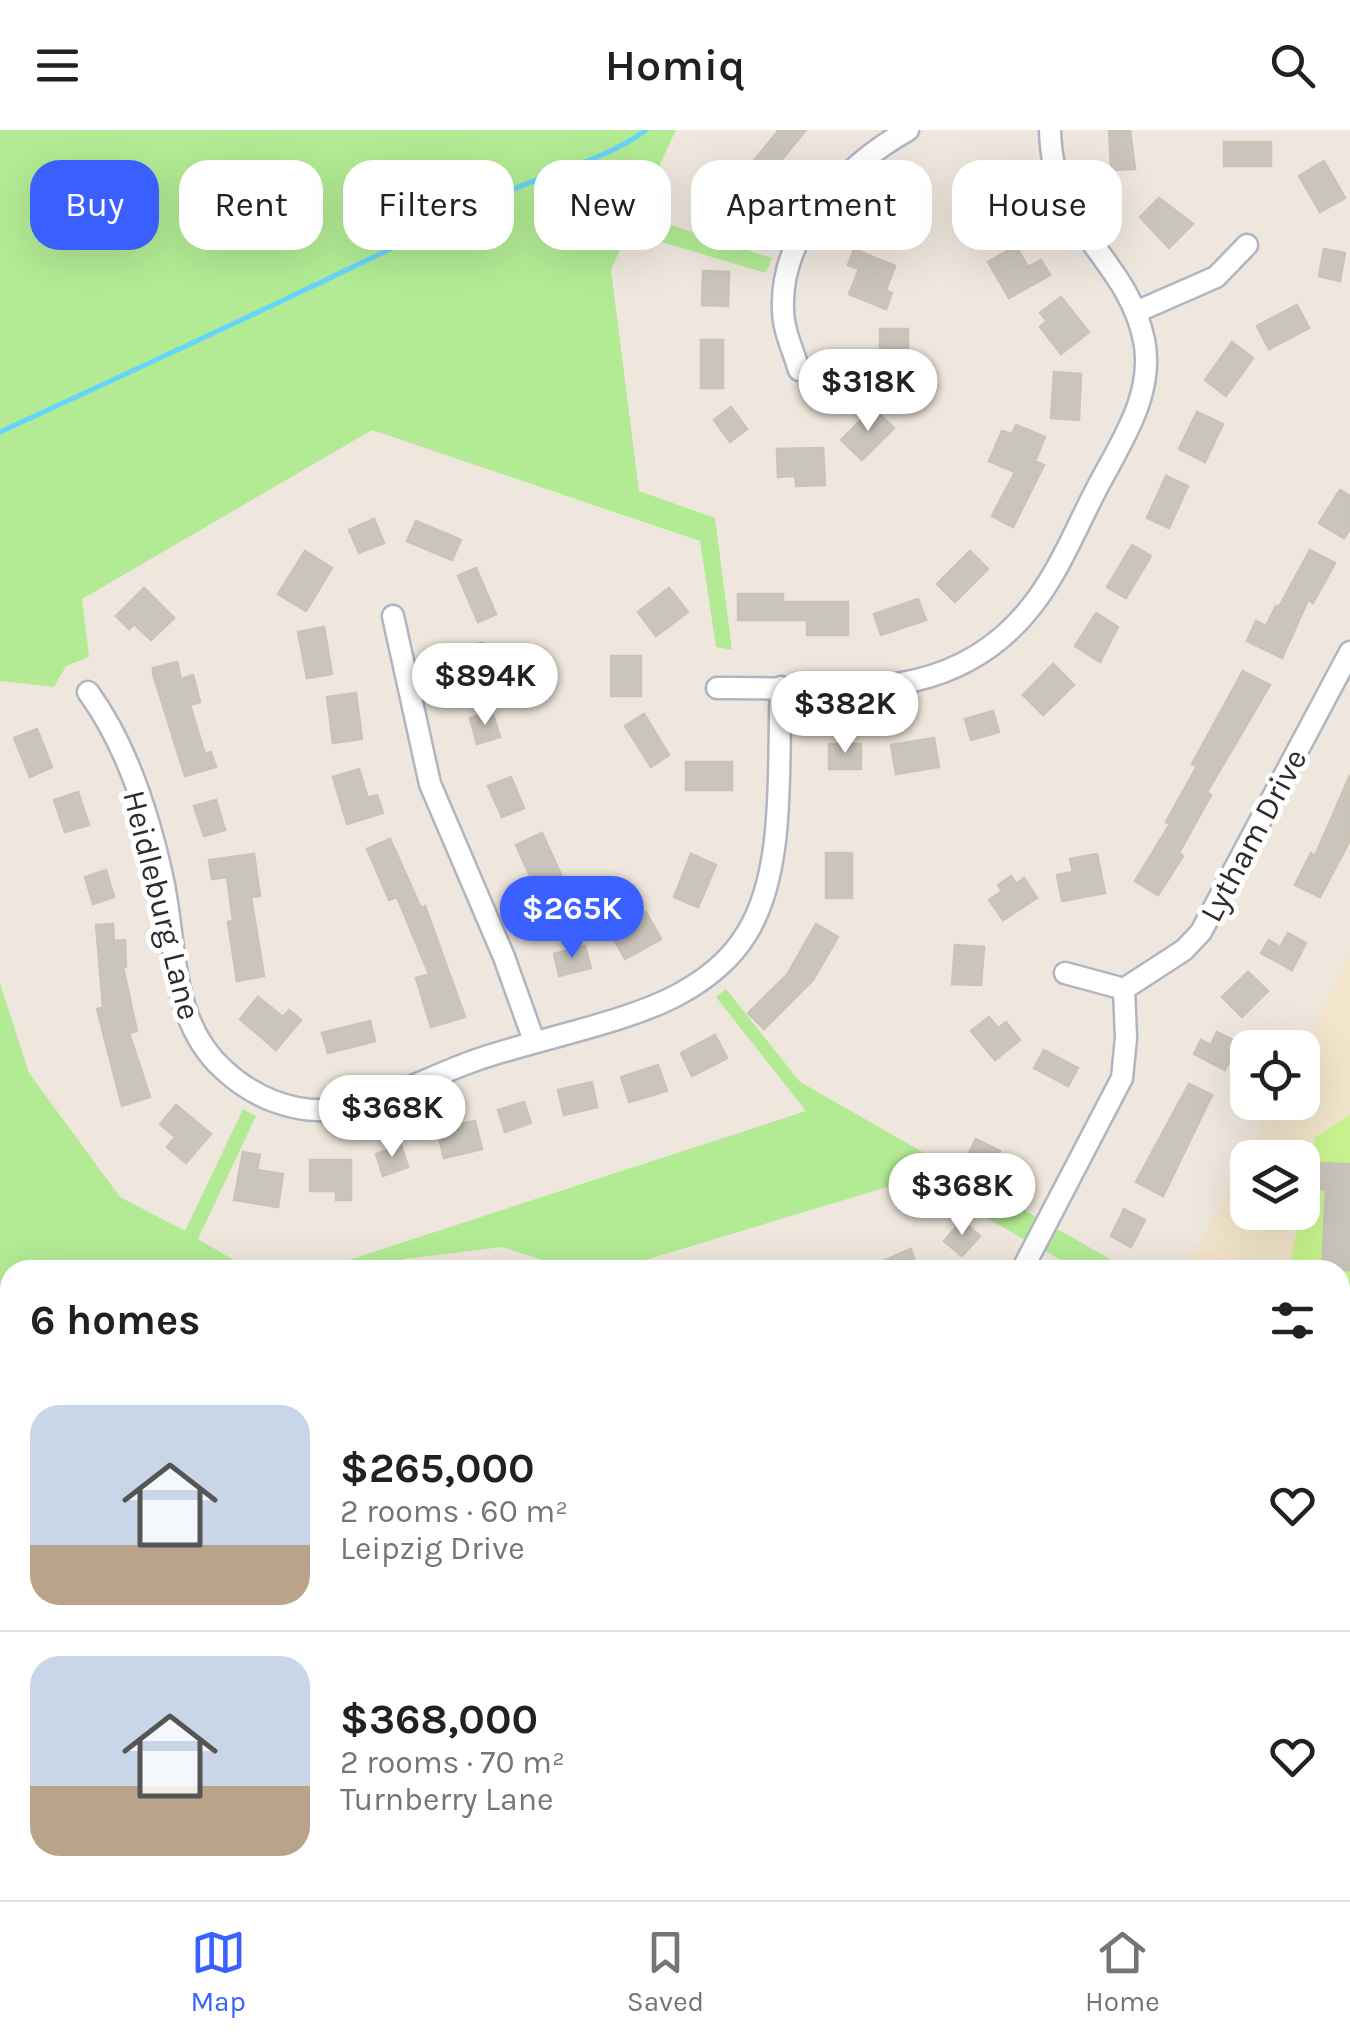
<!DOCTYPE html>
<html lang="en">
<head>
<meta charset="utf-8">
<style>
	body { margin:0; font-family:Karla,sans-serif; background:#f6f6f6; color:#202124; height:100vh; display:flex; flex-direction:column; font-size:38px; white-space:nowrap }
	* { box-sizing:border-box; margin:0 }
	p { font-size:32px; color:#757577 }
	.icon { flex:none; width:55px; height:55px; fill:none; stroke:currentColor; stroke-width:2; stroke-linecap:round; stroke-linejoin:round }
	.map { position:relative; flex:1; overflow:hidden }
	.drawer { position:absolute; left:0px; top:1130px; width:1350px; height:640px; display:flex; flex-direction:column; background:#fff; border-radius:30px 30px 0 0; box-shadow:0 10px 40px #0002 }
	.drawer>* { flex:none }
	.guide { position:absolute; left:30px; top:30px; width:1290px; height:90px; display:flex; gap:20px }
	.buttons { position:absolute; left:1230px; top:900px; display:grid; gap:20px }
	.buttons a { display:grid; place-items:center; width:90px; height:90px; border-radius:20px; background:#fff; box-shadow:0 10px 40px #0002; font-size:50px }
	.price { position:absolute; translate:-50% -85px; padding:0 22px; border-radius:35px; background:#fff; color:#222; font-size:32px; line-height:65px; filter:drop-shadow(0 2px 5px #0008) }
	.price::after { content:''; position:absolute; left:50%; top:60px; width:30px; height:22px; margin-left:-15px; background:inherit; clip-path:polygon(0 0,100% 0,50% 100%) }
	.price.selected { background:#3a60ff; color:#fff }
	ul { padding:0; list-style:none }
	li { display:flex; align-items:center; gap:30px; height:250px; padding:0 30px }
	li+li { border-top:2px solid #e0e0e0 }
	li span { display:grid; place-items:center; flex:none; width:280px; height:200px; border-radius:30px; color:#555 }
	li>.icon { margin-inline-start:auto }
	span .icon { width:120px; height:120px; fill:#fffc; stroke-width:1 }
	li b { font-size:42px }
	h2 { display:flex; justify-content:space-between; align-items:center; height:120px; padding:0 30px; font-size:42px }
	.chip { padding:0 35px; border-radius:30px; background:#fff; box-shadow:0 10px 40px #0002; font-size:35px; line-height:90px }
	.chip.selected { background:#3a60ff; color:#fff }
	header { display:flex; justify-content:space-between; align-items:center; height:130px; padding:0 30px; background:#fff; font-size:45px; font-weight:600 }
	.menu { display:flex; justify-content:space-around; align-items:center; height:140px; border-top:2px solid #e0e0e0; background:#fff; font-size:28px; color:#757577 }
	.menu a { display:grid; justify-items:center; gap:5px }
	.menu .selected { color:#3a60ff }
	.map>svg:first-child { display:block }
</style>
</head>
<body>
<header><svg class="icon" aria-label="menu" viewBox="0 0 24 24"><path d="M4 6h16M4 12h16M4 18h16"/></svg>Homiq<svg class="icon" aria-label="search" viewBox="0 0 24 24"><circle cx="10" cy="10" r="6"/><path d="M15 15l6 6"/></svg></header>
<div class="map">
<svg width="1350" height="1770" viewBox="0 0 1350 1770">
	<rect width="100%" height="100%" fill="#efe7dd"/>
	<path fill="#f2e5cb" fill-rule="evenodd" d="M 1350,826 L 1350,1770 L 1238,1770 L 1224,1760 L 1340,1760 L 1340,1140 L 1186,1140 L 1273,973 L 1302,972 L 1302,917 ZM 1248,1028 L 1302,1028 L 1302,1082 L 1248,1082 Z"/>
	<path fill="#b2eb94" d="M 0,0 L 676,0 L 637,84 L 772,128 L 766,143 L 628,102 L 611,140 L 639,361 L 715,388 L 732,520 L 716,517 L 700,411 L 372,300 L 82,469 L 89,527 L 66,536 L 54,557 L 0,551 Z
		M 0,853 L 29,943 L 120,1067 L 185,1101 L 243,979 L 256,986 L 198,1109 L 251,1140 L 10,1140 L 10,1740 L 0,1742 Z
		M 726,859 L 800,952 L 1129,1140 L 1078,1140 L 917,1048 L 612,1140 L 573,1140 L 502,1117 L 404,1129 L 379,1140 L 318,1140 L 806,981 L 716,867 Z"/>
	<path fill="#c9f38f" d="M 1350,985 L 1350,1407 L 1340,1404 L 1340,1140 L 1289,1140 L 1315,1007 Z"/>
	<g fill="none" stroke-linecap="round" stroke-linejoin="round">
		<path stroke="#66d4fb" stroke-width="5" d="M 0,302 C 168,225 335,147 501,65 C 549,41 603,32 646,0
			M 0,1498 L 10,1505
			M 296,1760 L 300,1770"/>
	</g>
	<path fill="#cac5bc" stroke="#cbc3b6" stroke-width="2.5" d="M 779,0 L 806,0 L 764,51 L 748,38 Z
		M 1109,0 L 1130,0 L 1135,39 L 1111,40 Z
		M 1224,12 L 1271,12 L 1271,36 L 1224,36 Z
		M 1324,31 L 1345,68 L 1320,82 L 1299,46 Z
		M 1013,38 L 1018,61 L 991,68 L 985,46 Z
		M 727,55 L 757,69 L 738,110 L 707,96 Z
		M 909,60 L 925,81 L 898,104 L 881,82 Z
		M 1159,68 L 1193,94 L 1169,118 L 1140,87 Z
		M 1016,116 L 1028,137 L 1041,130 L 1050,145 L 1009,168 L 988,132 Z
		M 854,119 L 895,136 L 886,160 L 892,163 L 886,179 L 849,164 L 859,139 L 848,135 Z
		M 1324,119 L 1345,123 L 1340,151 L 1319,146 Z
		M 703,141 L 729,142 L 728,176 L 702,175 Z
		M 1061,167 L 1089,202 L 1061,224 L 1040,197 L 1047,191 L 1040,183 Z
		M 1297,175 L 1309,198 L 1269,219 L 1257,196 Z
		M 880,199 L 908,199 L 908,229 L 918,229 L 918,246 L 880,246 Z
		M 701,210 L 723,210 L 723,258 L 701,258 Z
		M 1232,212 L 1253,228 L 1226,266 L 1205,250 Z
		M 1054,242 L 1081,244 L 1079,290 L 1051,288 Z
		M 731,277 L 747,299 L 730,312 L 714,290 Z
		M 873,278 L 894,298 L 862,330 L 841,310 Z
		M 1197,282 L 1223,294 L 1205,332 L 1179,319 Z
		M 1016,295 L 1045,307 L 1035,331 L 1044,335 L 1013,397 L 992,386 L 1015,342 L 989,331 L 1002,301 L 1012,304 Z
		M 823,318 L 825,355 L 796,356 L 795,346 L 778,347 L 777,319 Z
		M 1166,346 L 1188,356 L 1169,398 L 1147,388 Z
		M 1340,360 L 1350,366 L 1350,399 L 1344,408 L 1319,393 Z
		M 374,389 L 384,413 L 359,423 L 349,400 Z
		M 416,391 L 461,410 L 452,430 L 407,411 Z
		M 1132,415 L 1151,426 L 1126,468 L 1107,457 Z
		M 1310,420 L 1335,433 L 1313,473 L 1308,470 L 1282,528 L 1247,511 L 1256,491 L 1266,496 L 1276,476 L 1279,477 Z
		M 305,421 L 332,438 L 306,481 L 278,464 Z
		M 970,421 L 988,439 L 955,472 L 937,454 Z
		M 476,438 L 496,484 L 478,492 L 458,446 Z
		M 144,458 L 174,488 L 151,510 L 134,494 L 129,499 L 116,486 Z
		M 669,458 L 688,482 L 656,506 L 638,482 Z
		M 738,464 L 783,464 L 783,472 L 848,472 L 848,505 L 807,505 L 807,490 L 738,490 Z
		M 918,469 L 926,490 L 881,505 L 874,484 Z
		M 1096,483 L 1118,497 L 1100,532 L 1075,516 Z
		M 324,497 L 332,544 L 307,548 L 298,502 Z
		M 483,513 L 490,557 L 465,561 L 458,517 Z
		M 611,526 L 641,526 L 641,566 L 611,566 Z
		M 177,532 L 181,549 L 193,545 L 200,572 L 190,575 L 205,624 L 211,622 L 216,637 L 185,646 L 153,544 L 153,538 Z
		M 1053,534 L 1074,555 L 1043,585 L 1023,565 Z
		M 1243,541 L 1270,555 L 1207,662 L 1211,665 L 1179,723 L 1183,726 L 1158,765 L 1135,751 L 1170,694 L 1166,692 L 1197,636 L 1192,634 Z
		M 356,563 L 362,609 L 333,613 L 327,567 Z
		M 492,581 L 500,607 L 477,614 L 470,588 Z
		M 993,581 L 999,602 L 971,610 L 965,589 Z
		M 644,584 L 669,625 L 651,637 L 625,596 Z
		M 37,599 L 52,637 L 30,647 L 14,608 Z
		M 934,608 L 939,637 L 896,644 L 891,615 Z
		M 829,614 L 861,614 L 861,639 L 829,639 Z
		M 686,632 L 732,632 L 732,660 L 686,660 Z
		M 359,639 L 368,668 L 377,665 L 383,683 L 347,694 L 333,647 Z
		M 1350,645 L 1350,710 L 1320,767 L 1295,755 L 1311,723 L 1315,726 Z
		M 511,647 L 524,678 L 502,687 L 488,656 Z
		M 78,662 L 89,695 L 65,702 L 54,670 Z
		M 216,670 L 225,700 L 204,706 L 194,676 Z
		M 542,703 L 562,747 L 536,759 L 516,715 Z
		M 390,709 L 421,778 L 425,776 L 465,887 L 431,897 L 416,848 L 429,844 L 397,767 L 389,770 L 367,719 Z
		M 826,723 L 852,723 L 852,768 L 826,768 Z
		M 254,724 L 260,766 L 251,767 L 264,846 L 237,851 L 228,792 L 233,791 L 227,747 L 212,749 L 209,730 Z
		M 691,724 L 716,735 L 698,777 L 674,767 Z
		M 1097,724 L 1105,763 L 1062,771 L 1057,745 L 1073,742 L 1070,729 Z
		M 106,740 L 114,767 L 93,774 L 85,747 Z
		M 1011,746 L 1016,754 L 1024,748 L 1037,768 L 1003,790 L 989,770 L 1002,761 L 998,755 Z
		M 646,782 L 661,809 L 625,829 L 610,802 Z
		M 113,794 L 114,811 L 125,810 L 126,837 L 123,837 L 137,901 L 129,903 L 150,967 L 122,976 L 97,879 L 103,877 L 96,795 Z
		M 816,794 L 838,807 L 813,850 L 764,899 L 748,883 L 787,845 Z
		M 1288,803 L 1306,813 L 1292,840 L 1261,823 L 1269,810 L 1280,817 Z
		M 955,815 L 984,817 L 981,855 L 952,854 Z
		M 585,816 L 591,838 L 559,846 L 554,824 Z
		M 1248,842 L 1268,861 L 1242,887 L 1222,867 Z
		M 258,867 L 283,887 L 289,880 L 301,890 L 276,920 L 240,889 Z
		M 989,887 L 998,898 L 1006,892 L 1020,910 L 995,930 L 971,901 Z
		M 370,891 L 375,911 L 328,923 L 322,903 Z
		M 1217,902 L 1239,913 L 1225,940 L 1194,924 L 1201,910 L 1211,915 Z
		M 715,905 L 727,928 L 692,946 L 681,923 Z
		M 1044,920 L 1078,938 L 1068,956 L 1034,938 Z
		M 658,935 L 667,961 L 629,972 L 621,947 Z
		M 592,952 L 597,977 L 564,985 L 558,960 Z
		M 1189,954 L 1212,965 L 1163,1066 L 1136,1052 Z
		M 524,972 L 531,993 L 505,1002 L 498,980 Z
		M 176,975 L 211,1004 L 186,1033 L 167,1017 L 175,1007 L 160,994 Z
		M 475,991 L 482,1019 L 444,1028 L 437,1000 Z
		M 976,1009 L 1000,1021 L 987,1047 L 963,1035 Z
		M 401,1015 L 408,1037 L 383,1046 L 376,1024 Z
		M 243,1022 L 260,1025 L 257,1040 L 283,1044 L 278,1077 L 234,1070 Z
		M 310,1030 L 351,1030 L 351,1070 L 336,1070 L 336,1061 L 310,1061 Z
		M 1315,1033 L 1350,1034 L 1350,1140 L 1322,1140 L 1326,1059 L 1314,1059 Z
		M 1124,1079 L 1145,1090 L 1131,1117 L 1111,1106 Z
		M 962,1090 L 980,1106 L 962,1126 L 944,1111 Z
		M 911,1119 L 918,1140 L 862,1140 Z"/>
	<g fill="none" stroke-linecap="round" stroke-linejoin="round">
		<g stroke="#b1b4c1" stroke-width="25">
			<path id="minor" d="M 1136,182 L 1216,147 L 1247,115
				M 799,240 C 793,220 783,200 783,179 C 780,102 846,35 908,0
				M 393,486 L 430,654 L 504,827 L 534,911
				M 717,558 C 834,556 950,580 1031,477 C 1059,442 1077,396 1097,358 C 1121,312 1155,264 1144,210 C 1127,127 1052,101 1050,0
				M 88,562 C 127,615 149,685 163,750 C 177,816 170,892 224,940 C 252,966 289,982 328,980 C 378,977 431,945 479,929 C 537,909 630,892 681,863 C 707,849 732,828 747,803 C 787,738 777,632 781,557
				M 1065,843 L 1124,859 L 1184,820 L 1201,802 L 1350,522
				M 1022,1140 L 1122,948 L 1126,908 L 1124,859
				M 569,1760 L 575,1770
				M 929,1760 L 935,1770
				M 520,1770 L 538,1760"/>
		</g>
		<use href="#minor" stroke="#fff" stroke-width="20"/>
	</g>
	<g text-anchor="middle" stroke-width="10" stroke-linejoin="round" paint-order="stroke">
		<g font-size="32" fill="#2c2c2c" stroke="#fff">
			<text transform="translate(1253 705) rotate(-62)" y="11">Lytham Drive</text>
			<text transform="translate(162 775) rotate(76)" y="11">Heidleburg Lane</text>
		</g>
	</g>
</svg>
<div class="buttons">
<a><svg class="icon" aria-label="locate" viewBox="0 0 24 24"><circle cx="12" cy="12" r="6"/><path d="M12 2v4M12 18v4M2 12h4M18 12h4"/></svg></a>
<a><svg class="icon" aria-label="layers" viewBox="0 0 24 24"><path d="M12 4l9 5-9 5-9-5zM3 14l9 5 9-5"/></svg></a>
</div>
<b class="price" style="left:868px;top:304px">$318K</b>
<b class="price" style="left:485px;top:598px">$894K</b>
<b class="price" style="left:845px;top:626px">$382K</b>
<b class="price selected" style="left:572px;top:831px">$265K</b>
<b class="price" style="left:392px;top:1030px">$368K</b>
<b class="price" style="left:962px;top:1108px">$368K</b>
<div class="guide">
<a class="chip selected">Buy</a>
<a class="chip">Rent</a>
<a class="chip">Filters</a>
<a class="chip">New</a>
<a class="chip">Apartment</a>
<a class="chip">House</a>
</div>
<section class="drawer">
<h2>6 homes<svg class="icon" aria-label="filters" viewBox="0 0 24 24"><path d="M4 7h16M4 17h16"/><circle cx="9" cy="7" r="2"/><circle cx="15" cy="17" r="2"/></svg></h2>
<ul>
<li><span style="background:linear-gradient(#c9d6e8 70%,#b9a48a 0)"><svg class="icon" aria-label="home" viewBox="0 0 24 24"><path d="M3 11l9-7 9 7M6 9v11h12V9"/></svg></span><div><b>$265,000</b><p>2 rooms · 60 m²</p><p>Leipzig Drive</p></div><svg class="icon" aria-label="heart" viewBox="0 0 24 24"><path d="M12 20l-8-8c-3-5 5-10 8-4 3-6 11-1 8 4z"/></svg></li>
<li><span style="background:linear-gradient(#c9d6e8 65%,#b9a48a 0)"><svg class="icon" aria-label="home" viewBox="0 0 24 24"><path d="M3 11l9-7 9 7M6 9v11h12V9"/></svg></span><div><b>$368,000</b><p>2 rooms · 70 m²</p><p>Turnberry Lane</p></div><svg class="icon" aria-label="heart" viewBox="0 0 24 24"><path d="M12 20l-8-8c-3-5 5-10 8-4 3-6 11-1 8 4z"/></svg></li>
</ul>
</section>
</div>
<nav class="menu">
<a class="selected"><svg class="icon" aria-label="map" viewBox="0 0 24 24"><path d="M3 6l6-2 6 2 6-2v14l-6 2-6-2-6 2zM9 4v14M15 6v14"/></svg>Map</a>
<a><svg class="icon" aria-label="saved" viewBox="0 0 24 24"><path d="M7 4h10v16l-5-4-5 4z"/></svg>Saved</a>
<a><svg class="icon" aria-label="home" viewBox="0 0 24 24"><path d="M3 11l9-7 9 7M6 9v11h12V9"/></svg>Home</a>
</nav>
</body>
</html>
